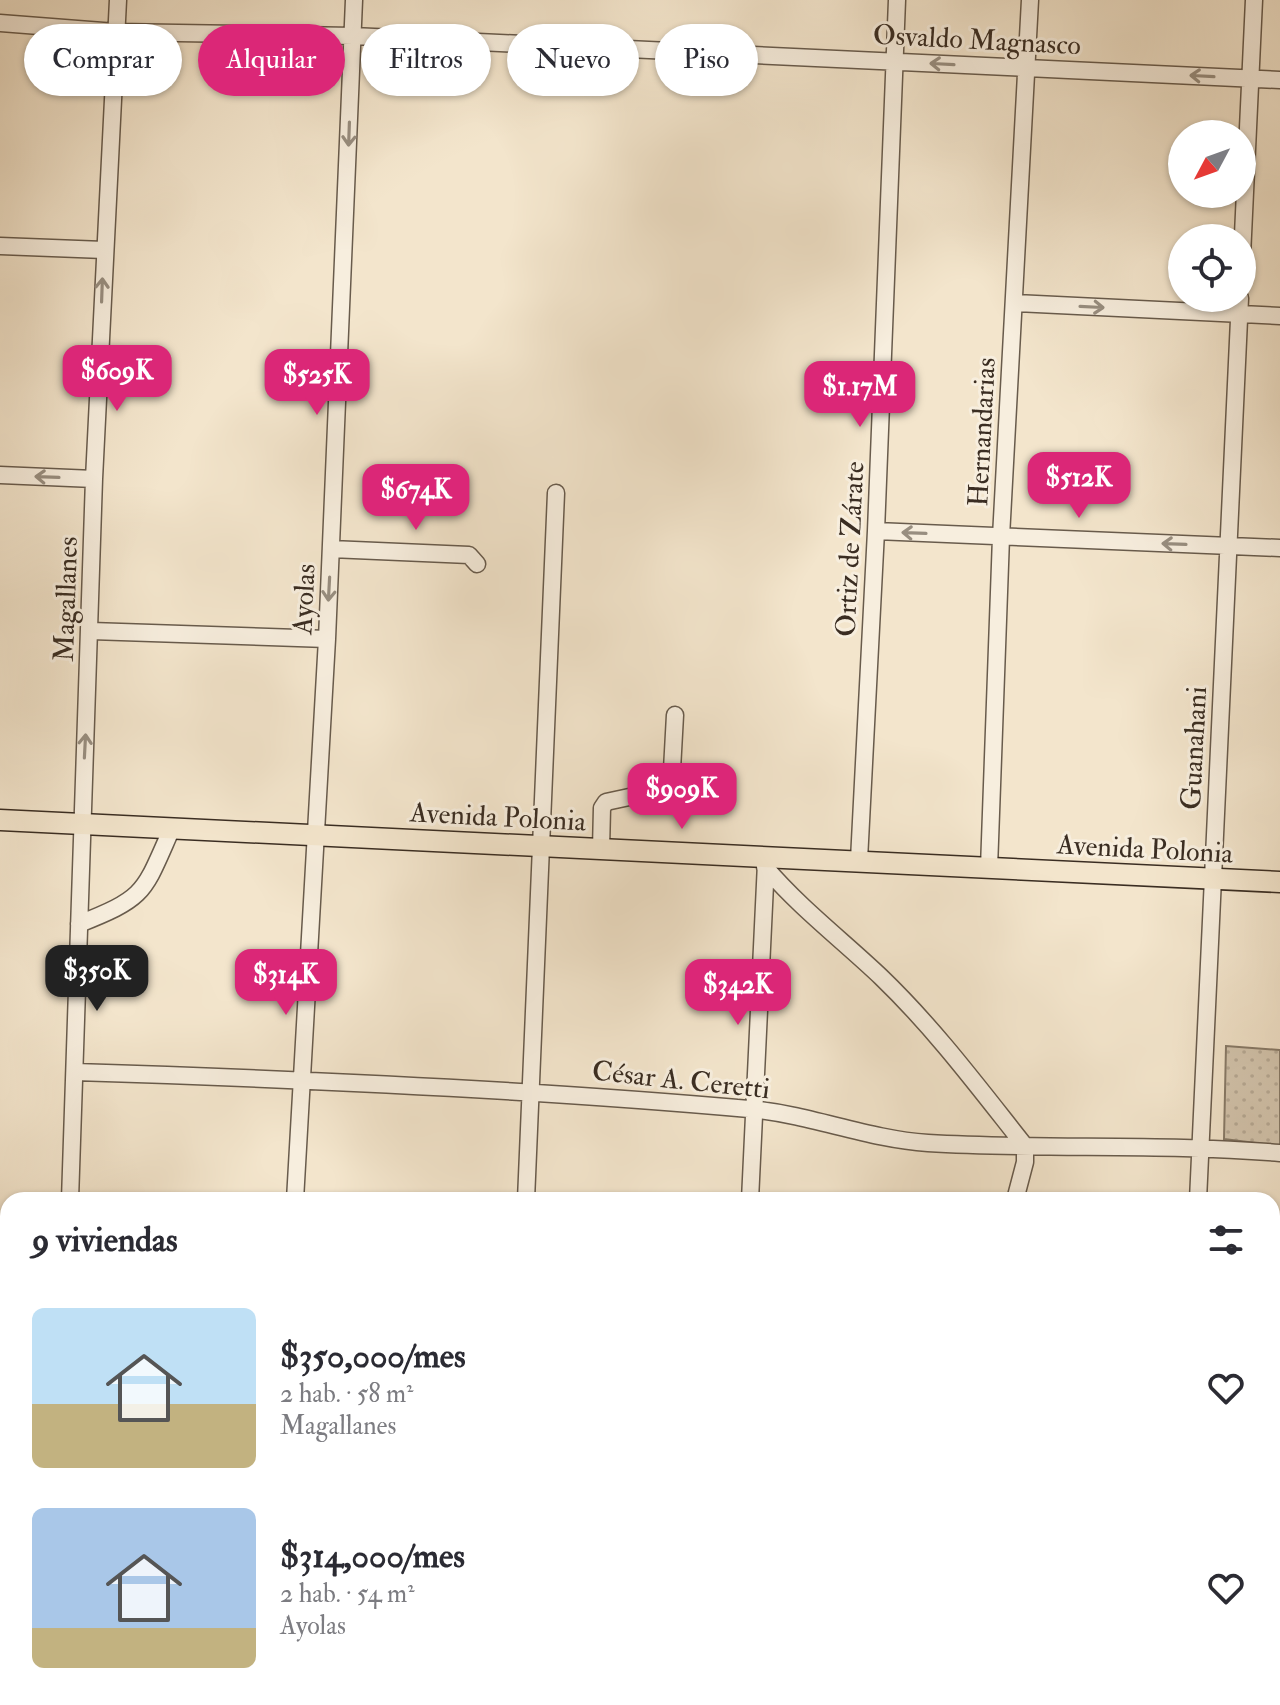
<!DOCTYPE html>
<html lang="es">
<head>
<meta charset="utf-8">
<style>
	body { margin:0; font-family:"IM FELL Double Pica",serif; background:#f7f7f7; color:#2b2b33; height:100vh; display:flex; flex-direction:column; font-size:30px; white-space:nowrap }
	* { box-sizing:border-box; margin:0 }
	p { font-size:26px; color:#7c7c81 }
	.icon { flex:none; width:44px; height:44px; fill:none; stroke:currentColor; stroke-width:2; stroke-linecap:round; stroke-linejoin:round }
	.map { position:relative; flex:1; overflow:hidden }
	.side { position:absolute; left:0px; top:1192px; width:1280px; height:514px; display:flex; flex-direction:column; background:#fff; border-radius:24px 24px 0 0; box-shadow:0 2px 6px #0004 }
	.side>* { flex:none }
	.hud { position:absolute; left:24px; top:24px; width:800px; height:72px; display:flex; gap:16px }
	.needle { width:52px; rotate:229deg }
	.controls { position:absolute; left:1168px; top:120px; display:grid; gap:16px }
	.controls a { display:grid; place-items:center; width:88px; height:88px; border-radius:50%; background:#fff; box-shadow:0 2px 6px #0004; font-size:40px }
	.price { position:absolute; translate:-50% -68px; padding:0 18px; border-radius:16px; background:#db2777; color:#fff; font-size:26px; line-height:52px; filter:drop-shadow(0 2px 4px #0008) }
	.price::after { content:''; position:absolute; left:50%; top:48px; width:24px; height:18px; margin-left:-12px; background:inherit; clip-path:polygon(0 0,100% 0,50% 100%) }
	.price.selected { background:#222; color:#fff }
	ul { padding:0; list-style:none }
	li { display:flex; align-items:center; gap:24px; height:200px; padding:0 32px }
	li span { display:grid; place-items:center; flex:none; width:224px; height:160px; border-radius:12px; color:#555 }
	li>.icon { margin-inline-start:auto }
	span .icon { width:96px; height:96px; fill:#fffc; stroke-width:1 }
	li b { font-size:34px }
	h2 { display:flex; justify-content:space-between; align-items:center; height:96px; padding:0 32px; font-size:34px }
	.chip { padding:0 28px; border-radius:36px; background:#fff; box-shadow:0 2px 6px #0004; font-size:28px; line-height:72px }
	.chip.selected { background:#db2777; color:#fff }
	.map>svg:first-child { display:block }
</style>
</head>
<body>
<div class="map">
<svg width="1280" height="1705" viewBox="0 0 1280 1705">
	<defs>
		<pattern id="grass-dots" width="8" height="8" patternUnits="userSpaceOnUse" patternTransform="scale(2)"><rect width="8" height="8" fill="#d4c6af"/><path d="M2 2h.1M6 6h.1" fill="none" stroke="#b7aa96" stroke-width="1.8" stroke-linecap="round"/></pattern>
	</defs>
	<rect width="100%" height="100%" fill="#f3e5cc"/>
	<filter id="stains"><feTurbulence type="fractalNoise" baseFrequency=".0025" numOctaves="4"/><feColorMatrix values="0 0 0 0 .2 0 0 0 0 .09 0 0 0 0 .02 0 0 0 .5 -.17"/></filter>
	<radialGradient id="worn" r=".72"><stop offset=".6" stop-color="#630" stop-opacity="0"/><stop offset="1" stop-color="#630" stop-opacity=".3"/></radialGradient>
	<path fill="url(#grass-dots)" stroke="#877a68" stroke-width="2" d="M 1226,1046 L 1280,1050 L 1280,1146 L 1224,1139 Z"/>
	<g fill="none" stroke-linecap="round" stroke-linejoin="round">
		<g stroke="#685b4c" stroke-width="19">
			<path id="minor" d="M 0,23 L 116,32 L 353,36 L 1280,80
				M 0,246 L 104,250
				M 1242,256 L 1254,0
				M 1014,303 L 1280,316
				M 0,475 L 94,479
				M 876,531 L 1280,548
				M 331,549 L 469,555 L 477,564
				M 91,631 L 327,639
				M 601,849 L 602,808 L 606,802 L 671,788 L 675,715
				M 859,860 L 876,531 L 897,0
				M 765,867 C 800,908 842,940 881,977 C 935,1029 979,1088 1025,1146 L 1025,1162 L 1015,1200
				M 989,868 L 1001,537 L 1030,0
				M 79,924 C 147,897 143,893 172,828
				M 75,1072 C 300,1079 525,1089 749,1109 C 809,1114 867,1139 928,1143 C 1045,1150 1163,1143 1280,1153
				M 70,1200 L 94,479 L 118,0
				M 295,1200 L 327,639 L 354,0
				M 526,1200 L 556,493
				M 750,1200 L 766,863
				M 1198,1200 L 1240,298
				M 0,1521 L 8,1521
				M 1272,1608 L 1280,1609
				M 932,1698 L 932,1705
				M 43,1705 L 43,1698
				M 269,1705 L 269,1698
				M 499,1705 L 499,1698
				M 726,1705 L 726,1698
				M 1181,1705 L 1181,1698"/>
		</g>
		<g stroke="#3a2d22" stroke-width="23">
			<path id="major" d="M 0,820 L 1280,882"/>
		</g>
		<use href="#minor" stroke="#f7eede" stroke-width="16"/>
		<use href="#major" stroke="#f3e5cc" stroke-width="20"/>
	</g>
	<defs><path id="oneway-shaft" d="M-6 0H5M1.5-3L5.5 0L1.5 3" fill="none" stroke-width="1.6" stroke-linecap="round" stroke-linejoin="round" transform="scale(2)"/></defs>
	<g stroke="#988e80">
		<use href="#oneway-shaft" transform="translate(942 64) rotate(-177)"/>
		<use href="#oneway-shaft" transform="translate(1202 76) rotate(-177)"/>
		<use href="#oneway-shaft" transform="translate(349 134) rotate(92)"/>
		<use href="#oneway-shaft" transform="translate(102 290) rotate(-88)"/>
		<use href="#oneway-shaft" transform="translate(1092 307) rotate(3)"/>
		<use href="#oneway-shaft" transform="translate(47 477) rotate(-178)"/>
		<use href="#oneway-shaft" transform="translate(914 533) rotate(-178)"/>
		<use href="#oneway-shaft" transform="translate(1174 544) rotate(-178)"/>
		<use href="#oneway-shaft" transform="translate(329 589) rotate(93)"/>
		<use href="#oneway-shaft" transform="translate(85 746) rotate(-87)"/>
	</g>
	<g text-anchor="middle" stroke-width="6" stroke-linejoin="round" paint-order="stroke">
		<g font-size="28" fill="#3a2d22" stroke="#f7eede">
			<text transform="translate(977 39) rotate(3)" y="10">Osvaldo Magnasco</text>
			<text transform="translate(981 432) rotate(-87)" y="10">Hernandarias</text>
			<text transform="translate(849 549) rotate(-87)" y="10">Ortiz de Zárate</text>
			<text transform="translate(65 599) rotate(-88)" y="10">Magallanes</text>
			<text transform="translate(303 599) rotate(-87)" y="10">Ayolas</text>
			<text transform="translate(1193 748) rotate(-87)" y="10">Guanahani</text>
			<text transform="translate(498 816) rotate(3)" y="10">Avenida Polonia</text>
			<text transform="translate(1145 848) rotate(3)" y="10">Avenida Polonia</text>
			<text transform="translate(681 1079) rotate(6)" y="10">César A. Ceretti</text>
		</g>
	</g>
	<rect width="100%" height="100%" filter="url(#stains)"/>
	<rect width="100%" height="100%" fill="url(#worn)"/>
</svg>
<div class="controls">
<a><svg class="needle" viewBox="-14 -14 28 28"><path d="M0-13l5 13h-10z" fill="#e53935"/><path d="M0 13l5-13h-10z" fill="#7c7c81"/></svg></a>
<a><svg class="icon" aria-label="locate" viewBox="0 0 24 24"><circle cx="12" cy="12" r="6"/><path d="M12 2v4M12 18v4M2 12h4M18 12h4"/></svg></a>
</div>
<b class="price" style="left:117px;top:413px">$609K</b>
<b class="price" style="left:317px;top:417px">$525K</b>
<b class="price" style="left:860px;top:429px">$1.17M</b>
<b class="price" style="left:1079px;top:520px">$512K</b>
<b class="price" style="left:416px;top:532px">$674K</b>
<b class="price" style="left:682px;top:831px">$909K</b>
<b class="price selected" style="left:97px;top:1013px">$350K</b>
<b class="price" style="left:286px;top:1017px">$314K</b>
<b class="price" style="left:738px;top:1027px">$342K</b>
<div class="hud">
<a class="chip">Comprar</a>
<a class="chip selected">Alquilar</a>
<a class="chip">Filtros</a>
<a class="chip">Nuevo</a>
<a class="chip">Piso</a>
</div>
<section class="side">
<h2>9 viviendas<svg class="icon" aria-label="filters" viewBox="0 0 24 24"><path d="M4 7h16M4 17h16"/><circle cx="9" cy="7" r="2"/><circle cx="15" cy="17" r="2"/></svg></h2>
<ul>
<li><span style="background:linear-gradient(#bfe0f5 60%,#c2b280 0)"><svg class="icon" aria-label="home" viewBox="0 0 24 24"><path d="M3 11l9-7 9 7M6 9v11h12V9"/></svg></span><div><b>$350,000/mes</b><p>2 hab. · 58 m²</p><p>Magallanes</p></div><svg class="icon" aria-label="heart" viewBox="0 0 24 24"><path d="M12 20l-8-8c-3-5 5-10 8-4 3-6 11-1 8 4z"/></svg></li>
<li><span style="background:linear-gradient(#a9c7e8 75%,#c2b280 0)"><svg class="icon" aria-label="home" viewBox="0 0 24 24"><path d="M3 11l9-7 9 7M6 9v11h12V9"/></svg></span><div><b>$314,000/mes</b><p>2 hab. · 54 m²</p><p>Ayolas</p></div><svg class="icon" aria-label="heart" viewBox="0 0 24 24"><path d="M12 20l-8-8c-3-5 5-10 8-4 3-6 11-1 8 4z"/></svg></li>
</ul>
</section>
</div>
</body>
</html>
